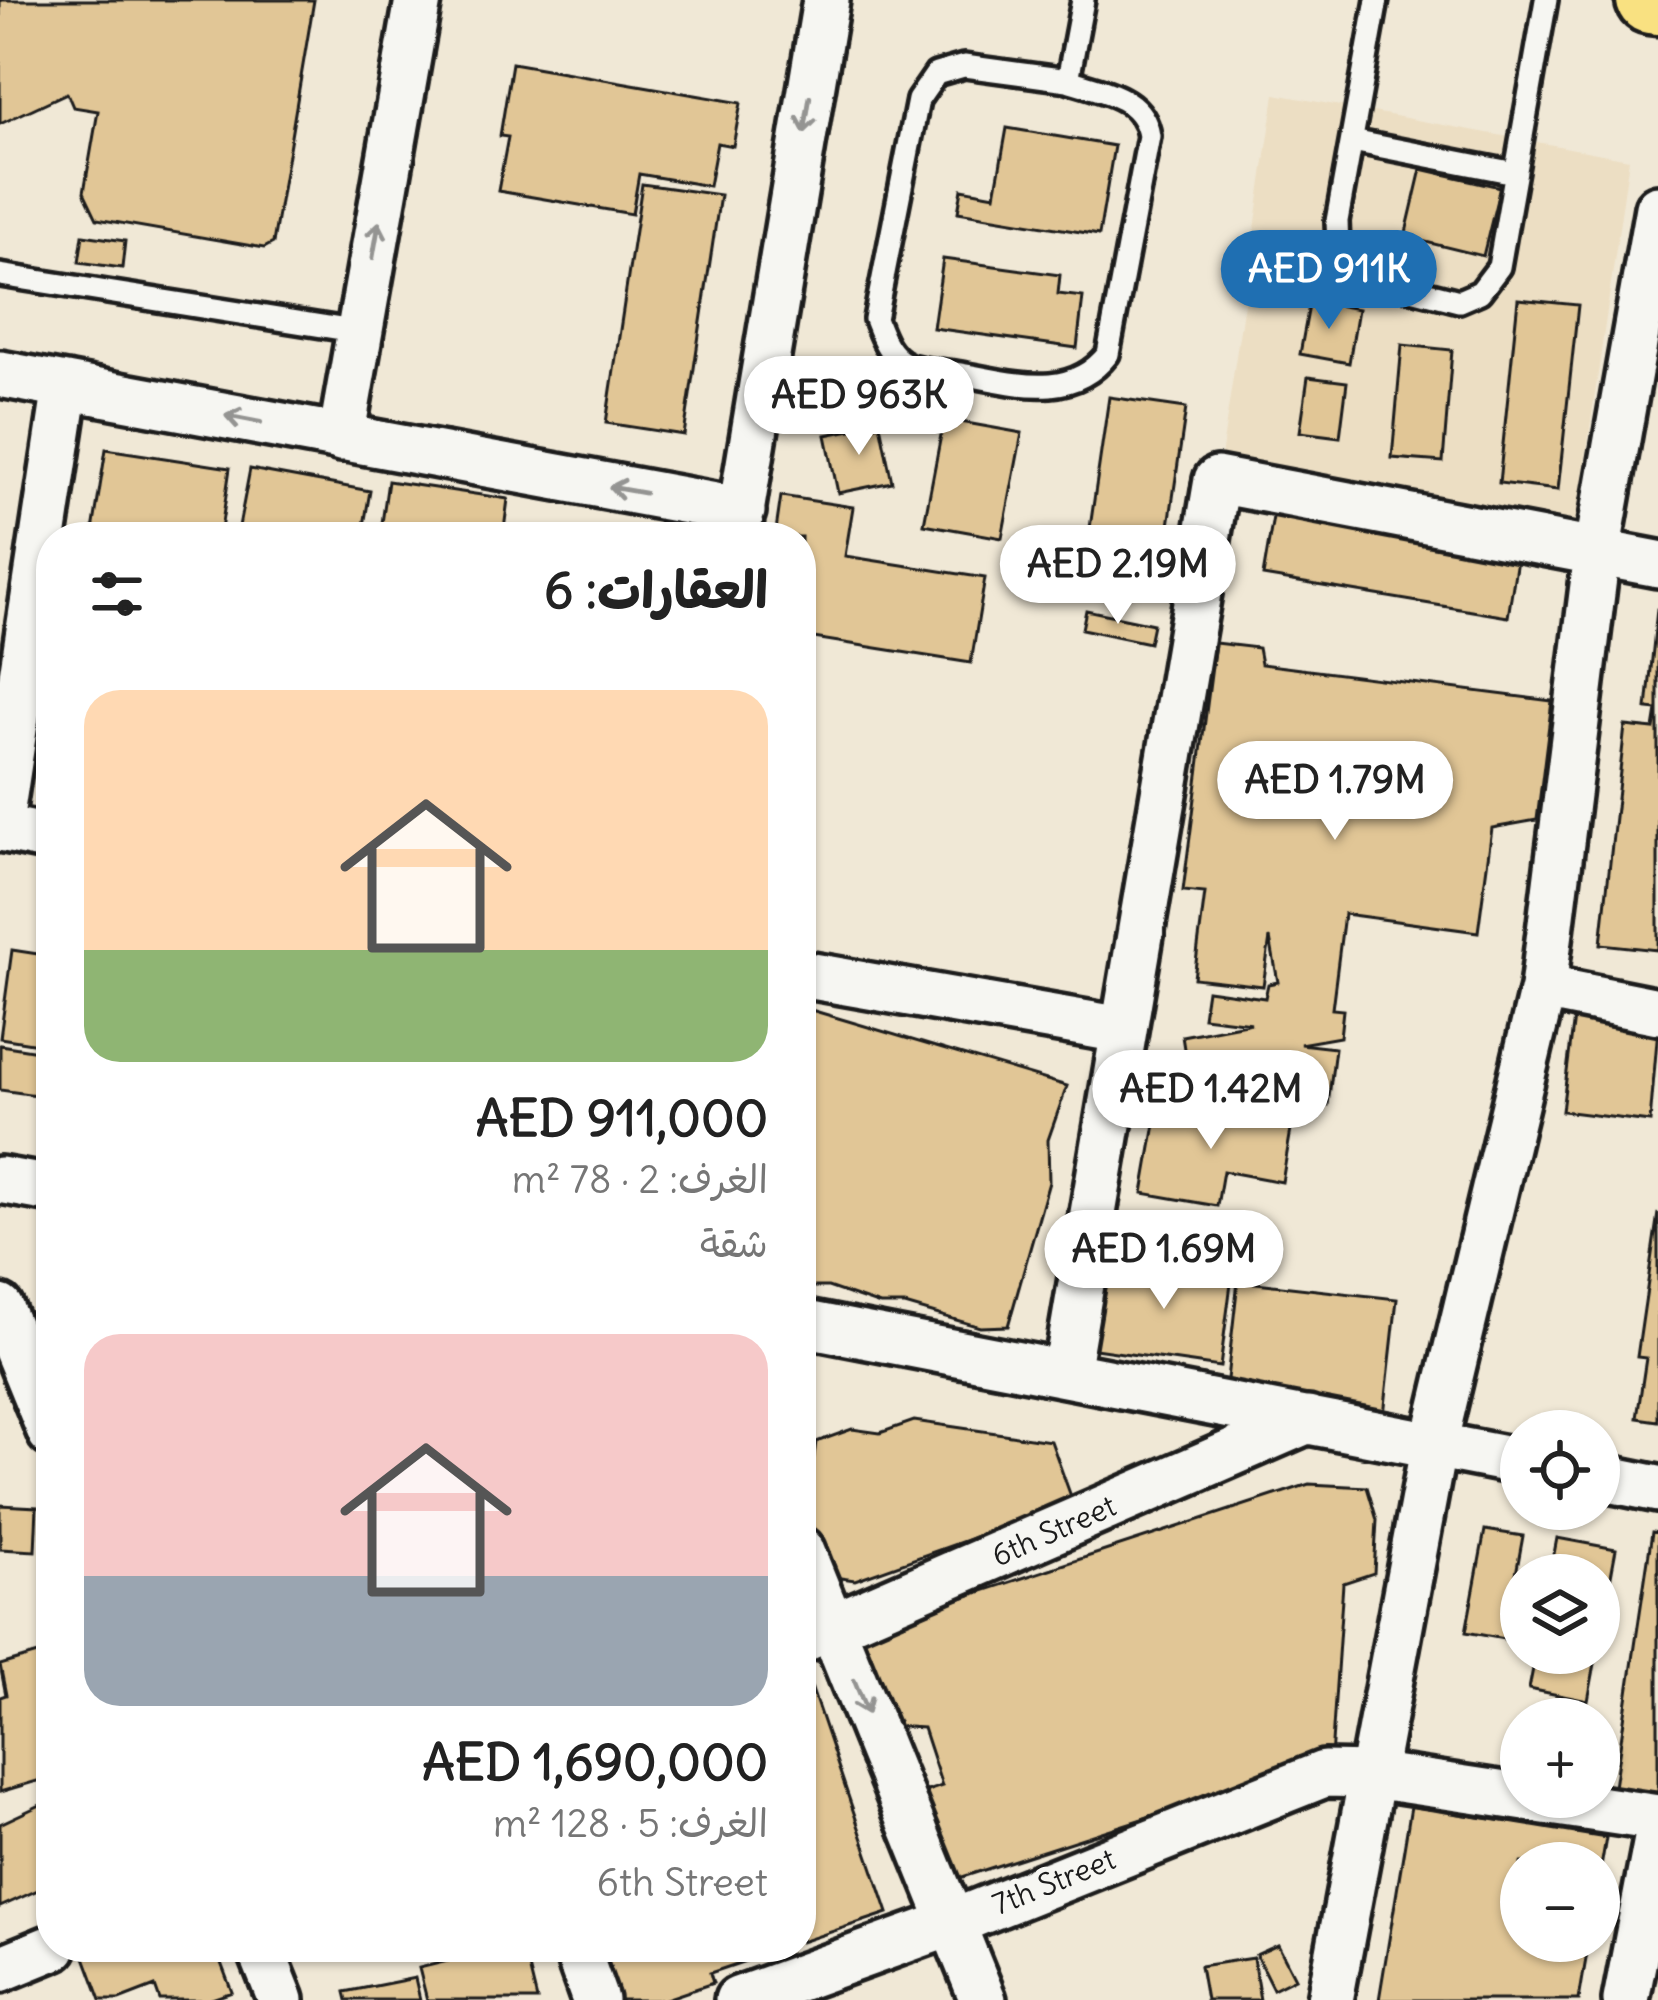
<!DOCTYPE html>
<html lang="ar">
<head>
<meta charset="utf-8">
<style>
	body { margin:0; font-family:Delius,"Playpen Sans Arabic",sans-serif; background:#f2f2f2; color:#222; direction:rtl; height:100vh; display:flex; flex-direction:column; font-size:45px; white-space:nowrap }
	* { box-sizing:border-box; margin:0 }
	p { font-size:39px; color:#767676 }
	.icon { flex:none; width:66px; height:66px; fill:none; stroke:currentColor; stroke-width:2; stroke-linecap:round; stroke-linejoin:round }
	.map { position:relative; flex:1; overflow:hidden; direction:ltr }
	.details { position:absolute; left:36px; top:522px; width:780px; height:1440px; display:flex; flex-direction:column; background:#fff; border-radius:48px; box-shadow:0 3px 9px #0004; direction:rtl }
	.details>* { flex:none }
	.buttons { position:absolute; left:1500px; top:1410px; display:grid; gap:24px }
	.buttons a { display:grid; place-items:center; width:120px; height:120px; border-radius:50%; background:#fff; box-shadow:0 3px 9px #0004; font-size:60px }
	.price { position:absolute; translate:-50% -102px; padding:0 27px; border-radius:42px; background:#fff; color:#222; font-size:39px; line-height:78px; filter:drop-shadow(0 3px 6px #0008) }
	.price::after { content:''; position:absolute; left:50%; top:72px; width:36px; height:27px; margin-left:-18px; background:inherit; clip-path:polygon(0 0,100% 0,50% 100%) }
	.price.selected { background:#1f6fb2; color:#fff }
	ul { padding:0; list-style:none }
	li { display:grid; align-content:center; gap:24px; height:636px; padding:0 48px }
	li span { display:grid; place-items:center; height:372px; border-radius:36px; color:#555 }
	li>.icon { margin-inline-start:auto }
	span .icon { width:216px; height:216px; fill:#fffc; stroke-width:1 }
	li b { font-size:51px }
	h2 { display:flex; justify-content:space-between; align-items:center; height:144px; padding:0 48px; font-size:51px }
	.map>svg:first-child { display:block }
</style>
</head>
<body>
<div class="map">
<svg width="1658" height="2000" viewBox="0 0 1658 2000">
	<rect width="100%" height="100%" fill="#f0e8d6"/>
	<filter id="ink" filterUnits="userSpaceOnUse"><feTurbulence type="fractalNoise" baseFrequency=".00833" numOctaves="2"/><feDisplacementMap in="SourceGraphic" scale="24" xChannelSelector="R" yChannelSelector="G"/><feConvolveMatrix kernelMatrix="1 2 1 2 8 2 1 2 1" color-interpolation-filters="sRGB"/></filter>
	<g filter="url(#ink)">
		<path fill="#ecdec3" d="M 1275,94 L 1629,159 L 1575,532 L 1220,464 Z"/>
		<path fill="#e1c696" stroke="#1c1c1c" stroke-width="3" d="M 0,0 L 314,0 L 273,243 L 264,248 L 97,219 L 84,192 L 98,111 L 73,107 L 67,93 L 0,124 Z
			M 512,63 L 741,103 L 733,146 L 717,143 L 709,186 L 639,174 L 632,214 L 498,191 L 508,137 L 500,136 Z
			M 1007,128 L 1114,146 L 1099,235 L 958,212 L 962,189 L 995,195 Z
			M 1421,169 L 1500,187 L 1483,256 L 1405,237 Z
			M 642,184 L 720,195 L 684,435 L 606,423 Z
			M 83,235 L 125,241 L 122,268 L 79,262 Z
			M 943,259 L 1060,275 L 1058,294 L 1083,297 L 1077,348 L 933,328 Z
			M 1518,299 L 1578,305 L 1558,490 L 1499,483 Z
			M 1310,300 L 1358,309 L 1349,363 L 1300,354 Z
			M 1402,345 L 1452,350 L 1443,462 L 1392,458 Z
			M 1308,377 L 1347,382 L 1340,437 L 1300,432 Z
			M 1109,397 L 1186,408 L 1161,581 L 1084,569 Z
			M 944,419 L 1022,433 L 1002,538 L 924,524 Z
			M 880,424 L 892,482 L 838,493 L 826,435 Z
			M 106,449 L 230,468 L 220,537 L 92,537 Z
			M 250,469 L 370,491 L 362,537 L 237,537 Z
			M 388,481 L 508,499 L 503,537 L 380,537 Z
			M 781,496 L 853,507 L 845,556 L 985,578 L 971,663 L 801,636 L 801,537 L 775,537 Z
			M 1274,511 L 1518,553 L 1508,617 L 1263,576 Z
			M 1657,609 L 1658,609 L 1658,950 L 1601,944 L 1625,726 L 1654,729 L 1657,710 L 1647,709 Z
			M 1086,610 L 1153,624 L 1149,643 L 1082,629 Z
			M 1215,643 L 1258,648 L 1261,664 L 1552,701 L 1537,820 L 1492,828 L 1478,932 L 1344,914 L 1332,1009 L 1343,1010 L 1340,1037 L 1300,1044 L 1335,1048 L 1328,1105 L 1190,1087 L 1182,1036 L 1251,1023 L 1203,1017 L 1207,990 L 1265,998 L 1268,984 L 1278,982 L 1270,938 L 1263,986 L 1194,978 L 1205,893 L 1183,891 Z
			M 12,950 L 51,956 L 51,1046 L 0,1038 Z
			M 801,1007 L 1067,1086 L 1048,1140 L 1049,1182 L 1008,1326 L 980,1327 L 905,1305 L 880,1305 L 828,1287 L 801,1287 Z
			M 1574,1017 L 1658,1028 L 1650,1122 L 1562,1111 Z
			M 0,1045 L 51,1053 L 51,1097 L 0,1090 Z
			M 1159,1101 L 1292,1124 L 1282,1182 L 1223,1171 L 1217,1206 L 1143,1193 Z
			M 1658,1213 L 1658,1421 L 1637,1418 L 1646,1358 L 1637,1357 Z
			M 1107,1258 L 1232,1276 L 1220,1367 L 1095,1349 Z
			M 1238,1281 L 1397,1299 L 1384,1415 L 1225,1397 Z
			M 914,1421 L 1051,1441 L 1073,1502 L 855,1580 L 826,1576 L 805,1518 L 816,1442 L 852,1429 L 880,1433 Z
			M 1309,1484 L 1367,1487 L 1377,1520 L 1374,1573 L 1343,1583 L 1331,1758 L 953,1880 L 924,1792 L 942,1786 L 923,1728 L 892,1726 L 861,1631 Z
			M 0,1505 L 37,1507 L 35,1551 L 0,1549 Z
			M 1485,1530 L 1523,1536 L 1504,1639 L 1466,1632 Z
			M 1652,1532 L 1658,1533 L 1658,1793 L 1614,1787 Z
			M 1557,1538 L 1616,1549 L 1599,1640 L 1599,1575 L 1550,1575 Z
			M 51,1650 L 51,1777 L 0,1792 L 0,1697 L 6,1695 L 0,1665 Z
			M 1536,1653 L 1597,1653 L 1588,1701 L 1529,1689 Z
			M 806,1672 L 888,1913 L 801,1942 L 801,1674 Z
			M 51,1800 L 51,1884 L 0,1907 L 0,1824 Z
			M 1411,1806 L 1606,1838 L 1599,1879 L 1599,1863 L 1521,1863 L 1521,1941 L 1589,1941 L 1579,2000 L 1379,2000 Z
			M 1278,1945 L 1295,1978 L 1273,1989 L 1256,1955 Z
			M 215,1947 L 232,1992 L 209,2000 L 160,2000 L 155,1986 L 119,2000 L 101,2000 L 82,1949 Z
			M 505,1947 L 524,1947 L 537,2000 L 427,2000 L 419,1968 Z
			M 588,1947 L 787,1947 L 710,1973 L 713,1983 L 663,2000 L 606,2000 Z
			M 1253,1958 L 1260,2000 L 1206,2000 L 1200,1966 Z
			M 415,1978 L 420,2000 L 347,2000 L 345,1992 Z"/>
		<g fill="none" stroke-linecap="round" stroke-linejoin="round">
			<g stroke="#1c1c1c" stroke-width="30">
				<path id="lane" d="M 1377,0 L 1337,221 L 1338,247 L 1349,273 L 1459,301 L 1480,292 L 1499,267 L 1546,0
					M 1068,80 L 964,66 L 936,74 L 918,100 L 875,319 C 882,337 888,355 906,364 C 921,371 945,371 961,374 C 1014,383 1071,402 1108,354 L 1149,136 C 1143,96 1103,92 1068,80 L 1083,0
					M 1352,141 L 1515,173
					M 0,275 L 360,332"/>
			</g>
			<g stroke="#1c1c1c" stroke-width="54">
				<path id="street" d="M 0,374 L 742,511
					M 341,438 L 418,0
					M 737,536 L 826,0
					M 0,822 L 66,386
					M 0,828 L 51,838
					M 801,974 L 1122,1030
					M 1543,988 L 1658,1011
					M 0,1180 L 51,1189
					M 0,1308 L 51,1433
					M 801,1323 L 1521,1462
					M 1066,1373 L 1217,480 L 1658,564
					M 1599,1477 L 1658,1489
					M 801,1550 L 983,2000
					M 801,1640 L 1308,1420
					M 260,1947 L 281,2000
					M 576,1947 L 595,2000
					M 0,1969 L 54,1947
					M 738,2000 L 954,1922 L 1324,1774 L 1372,1775 L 1658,1818
					M 1330,2000 L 1434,1444 L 1543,988 L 1597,553 L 1658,208
					M 1626,2000 L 1658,1834"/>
			</g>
			<g stroke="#1c1c1c" stroke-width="75">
				<path id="highway" d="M 1650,0 L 1658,1"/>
			</g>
			<use href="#lane" stroke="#f6f6f2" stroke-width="21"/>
			<use href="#street" stroke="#f6f6f2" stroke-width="45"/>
			<use href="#highway" stroke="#f9e181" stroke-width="66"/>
		</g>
		<defs><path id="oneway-shaft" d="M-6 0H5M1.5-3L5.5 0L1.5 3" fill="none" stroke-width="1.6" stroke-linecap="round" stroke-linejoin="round" transform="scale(3)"/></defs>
		<g stroke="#949492">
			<use href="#oneway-shaft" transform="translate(807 115) rotate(99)"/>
			<use href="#oneway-shaft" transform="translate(376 240) rotate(-80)"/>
			<use href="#oneway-shaft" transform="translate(243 419) rotate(-169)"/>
			<use href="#oneway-shaft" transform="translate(627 490) rotate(-170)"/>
			<use href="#oneway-shaft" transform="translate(861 1697) rotate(68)"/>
		</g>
	</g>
	<g text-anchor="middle" stroke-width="10" stroke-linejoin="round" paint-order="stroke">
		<g font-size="30" fill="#1c1c1c" stroke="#f6f6f2">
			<text transform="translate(1054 1531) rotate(-24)" y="10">6th Street</text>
			<text transform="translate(1054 1882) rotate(-22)" y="10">7th Street</text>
		</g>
	</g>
</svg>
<div class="buttons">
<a><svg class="icon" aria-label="locate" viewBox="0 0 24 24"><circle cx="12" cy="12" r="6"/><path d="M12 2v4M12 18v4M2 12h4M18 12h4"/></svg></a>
<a><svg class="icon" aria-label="layers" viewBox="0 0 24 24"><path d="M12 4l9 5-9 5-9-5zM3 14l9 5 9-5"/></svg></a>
<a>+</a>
<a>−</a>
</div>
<b class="price selected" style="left:1329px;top:332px">AED 911K</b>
<b class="price" style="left:859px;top:458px">AED 963K</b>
<b class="price" style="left:1118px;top:627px">AED 2.19M</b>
<b class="price" style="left:1335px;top:843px">AED 1.79M</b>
<b class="price" style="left:1211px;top:1152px">AED 1.42M</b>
<b class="price" style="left:1164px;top:1312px">AED 1.69M</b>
<section class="details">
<h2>العقارات: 6<svg class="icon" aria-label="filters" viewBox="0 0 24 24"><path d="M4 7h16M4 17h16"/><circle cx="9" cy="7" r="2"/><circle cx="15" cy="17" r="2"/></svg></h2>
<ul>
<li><span style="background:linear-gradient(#ffd9b3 70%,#8fb573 0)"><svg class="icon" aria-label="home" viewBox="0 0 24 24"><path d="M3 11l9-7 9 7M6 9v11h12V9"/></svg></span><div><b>AED 911,000</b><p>الغرف: 2 · 78 m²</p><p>شقة</p></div></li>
<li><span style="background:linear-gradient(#f6c9c9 65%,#9aa5b1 0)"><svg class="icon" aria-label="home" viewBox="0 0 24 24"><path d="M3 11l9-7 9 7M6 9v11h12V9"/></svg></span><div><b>AED 1,690,000</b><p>الغرف: 5 · 128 m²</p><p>6th Street</p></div></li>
</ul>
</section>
</div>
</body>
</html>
